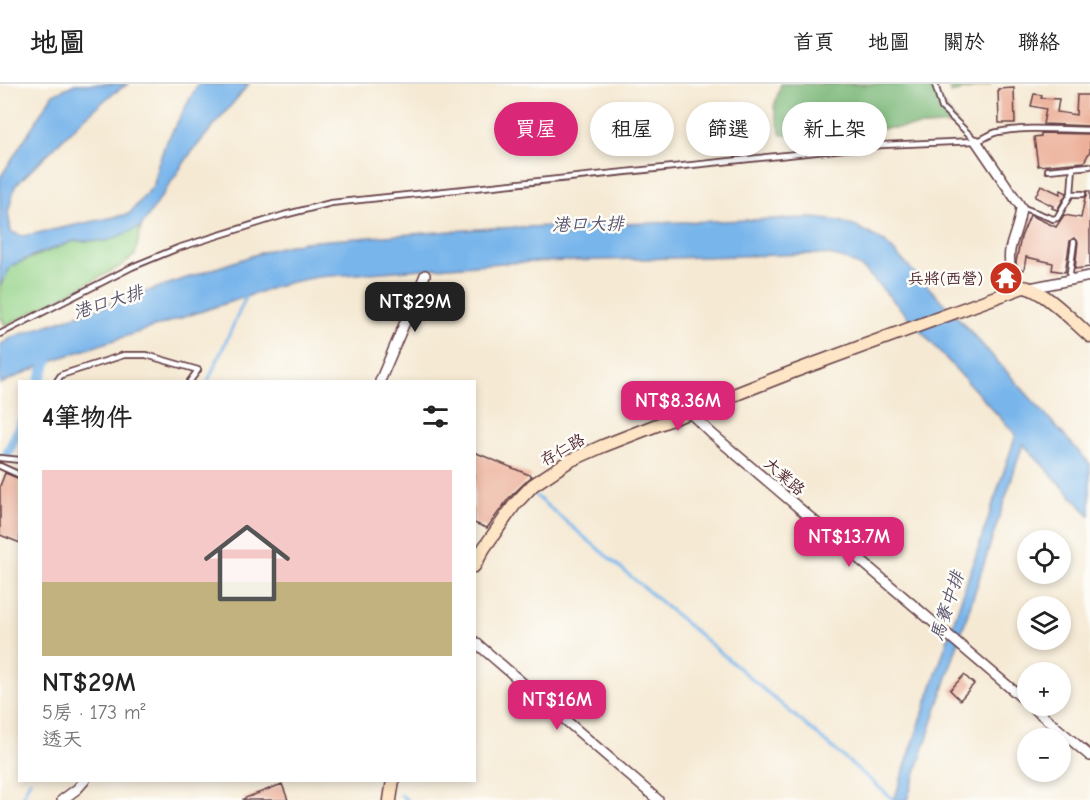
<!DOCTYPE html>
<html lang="zh-TW">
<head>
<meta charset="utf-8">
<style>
	body { margin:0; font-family:"Comic Neue","LXGW WenKai TC",sans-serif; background:#f6f6f6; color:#222; height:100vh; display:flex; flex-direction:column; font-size:22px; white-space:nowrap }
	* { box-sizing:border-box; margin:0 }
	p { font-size:20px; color:#767676 }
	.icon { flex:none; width:33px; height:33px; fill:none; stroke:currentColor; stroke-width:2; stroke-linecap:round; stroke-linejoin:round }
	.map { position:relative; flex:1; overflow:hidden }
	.details { position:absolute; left:18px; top:296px; width:458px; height:402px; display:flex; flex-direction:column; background:#fff; border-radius:0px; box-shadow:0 3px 9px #0003 }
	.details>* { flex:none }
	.banner { position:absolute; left:494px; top:18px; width:506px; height:54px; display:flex; gap:12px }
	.buttons { position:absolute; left:1017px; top:446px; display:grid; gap:12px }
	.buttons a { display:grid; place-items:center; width:54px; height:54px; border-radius:50%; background:#fff; box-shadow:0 3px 9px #0003; font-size:30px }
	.price { position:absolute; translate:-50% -51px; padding:0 14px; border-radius:12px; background:#db2777; color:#fff; font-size:20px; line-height:39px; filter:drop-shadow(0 2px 3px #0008) }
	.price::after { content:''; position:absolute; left:50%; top:36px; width:18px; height:14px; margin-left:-9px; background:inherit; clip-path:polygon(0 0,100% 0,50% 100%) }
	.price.selected { background:#222; color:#fff }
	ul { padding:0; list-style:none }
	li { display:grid; align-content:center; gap:12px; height:318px; padding:0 24px }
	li+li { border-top:2px solid #e0e0e0 }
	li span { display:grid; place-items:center; height:186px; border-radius:0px; color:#555 }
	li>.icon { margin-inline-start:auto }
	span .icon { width:108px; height:108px; fill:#fffc; stroke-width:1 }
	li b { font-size:26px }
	h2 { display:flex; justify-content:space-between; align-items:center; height:72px; padding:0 24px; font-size:26px }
	.tag { padding:0 21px; border-radius:27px; background:#fff; box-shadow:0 3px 9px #0003; font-size:21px; line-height:54px }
	.tag.selected { background:#db2777; color:#fff }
	header { display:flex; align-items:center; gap:36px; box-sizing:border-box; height:84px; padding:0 30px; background:#fff; border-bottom:2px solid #e0e0e0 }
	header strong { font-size:28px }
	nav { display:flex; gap:33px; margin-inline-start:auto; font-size:21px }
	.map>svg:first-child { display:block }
</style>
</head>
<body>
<header>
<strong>地圖</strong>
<nav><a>首頁</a><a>地圖</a><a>關於</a><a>聯絡</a></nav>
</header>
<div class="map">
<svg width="1090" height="716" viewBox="0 0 1090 716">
	<rect width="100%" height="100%" fill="#fdfcf7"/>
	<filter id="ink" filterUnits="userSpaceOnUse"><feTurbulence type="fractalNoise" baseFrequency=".0167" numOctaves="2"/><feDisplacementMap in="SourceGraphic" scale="12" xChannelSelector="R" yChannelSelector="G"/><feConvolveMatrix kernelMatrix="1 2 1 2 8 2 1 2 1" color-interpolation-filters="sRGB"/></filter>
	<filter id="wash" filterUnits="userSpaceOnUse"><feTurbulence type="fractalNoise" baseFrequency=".008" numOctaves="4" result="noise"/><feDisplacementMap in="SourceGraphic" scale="24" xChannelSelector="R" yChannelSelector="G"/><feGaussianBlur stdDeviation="1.35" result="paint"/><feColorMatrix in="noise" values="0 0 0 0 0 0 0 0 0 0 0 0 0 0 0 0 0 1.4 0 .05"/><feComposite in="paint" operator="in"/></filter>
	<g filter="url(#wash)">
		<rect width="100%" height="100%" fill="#f5e9d3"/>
		<path fill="#94d389" stroke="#6f795a" stroke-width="1.5" d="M 141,143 L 135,171 L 119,183 L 6,242 L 0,232 L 0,202 L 11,182 L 74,157 L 107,156 Z"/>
		<path fill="#77b575" stroke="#606a50" stroke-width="1.5" d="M 781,0 L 930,0 L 957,40 L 781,51 L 774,23 Z
			M 949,0 L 991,0 L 950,9 Z"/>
		<path fill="#78b5eb" stroke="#616a8b" stroke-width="1.5" d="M 75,0 L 128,0 L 112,10 L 82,36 L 15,102 L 8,128 L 11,148 L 23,152 L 129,130 L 154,101 L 157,83 L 165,61 L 198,0 L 249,0 L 190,70 L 141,143 L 107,157 L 74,157 L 33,172 L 11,182 L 0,202 L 0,94 L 53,10 Z
			M 813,134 L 839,137 L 859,144 L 885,158 L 960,236 L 1090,380 L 1090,432 L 1023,360 L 907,716 L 894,716 L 1016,351 L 865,186 C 845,173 833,170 809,170 L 502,179 L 317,193 L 287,199 L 54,276 L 0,300 L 0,261 L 13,253 L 272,165 L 304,158 L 493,144 Z"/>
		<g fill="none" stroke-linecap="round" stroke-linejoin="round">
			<path stroke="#78b5eb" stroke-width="3" d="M 208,297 L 246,213
				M 536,412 L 894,716
				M 401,711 L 407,716
				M 21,716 L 30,696"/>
			<path stroke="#78b5eb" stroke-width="10" d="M 39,297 L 52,267
				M 7,371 L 20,341"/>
		</g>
		<g id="blocks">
			<path fill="#ecb09a" d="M 1014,4 L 1015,39 L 999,39 L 998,5 Z
				M 1034,10 L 1042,11 L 1041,14 L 1059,15 L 1057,28 L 1076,31 L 1077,11 L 1090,11 L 1090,42 L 1043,40 L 1046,25 L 1031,22 Z
				M 1041,49 L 1090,50 L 1090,67 L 1084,78 L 1038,82 L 1034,53 L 1041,52 Z
				M 1041,101 L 1060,110 L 1061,106 L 1067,109 L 1057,126 L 1052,124 L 1053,122 L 1035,113 Z
				M 1086,107 L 1090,107 L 1090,183 L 1075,185 L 1078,158 L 1074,154 L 1070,157 L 1065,188 L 1052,186 L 1053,179 L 1026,173 L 1024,186 L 1017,185 L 1016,178 L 1021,153 L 1030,131 L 1056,143 L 1064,131 L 1081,134 L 1085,114 L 1087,111 Z
				M 474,368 L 532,392 L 509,414 L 487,444 L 474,439 Z
				M 5,389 L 20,395 L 20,459 L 0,451 L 0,402 Z
				M 964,591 L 974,600 L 960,616 L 950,606 Z
				M 282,700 L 288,716 L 243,716 L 243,715 Z"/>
		</g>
	</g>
	<g filter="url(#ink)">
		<use href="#blocks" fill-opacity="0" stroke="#643d44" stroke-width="1.5"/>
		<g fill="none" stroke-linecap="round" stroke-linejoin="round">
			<g stroke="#643d44" stroke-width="8">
				<path id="lane" d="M 935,0 L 942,24 L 976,57
					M 1048,86 L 1090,82
					M 1071,110 L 1083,110
					M 1021,123 L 1053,135 L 1057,134 L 1071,110 L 1073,83
					M 1069,196 L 1074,158
					M 0,250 L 132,183 L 178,164 L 284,131 L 331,119 L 882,61 L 976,57 C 984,56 990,49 998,48 C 1028,42 1060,46 1090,46
					M 57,297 L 61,291 L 124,271 L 146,271 L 198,286 L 190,297
					M 0,374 L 20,376
					M 0,382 L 20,391"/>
			</g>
			<g stroke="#643d44" stroke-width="12">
				<path id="street" d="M 976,57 L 1021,123 C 1020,139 1013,152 1010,166 C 1008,179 1011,193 1014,206
					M 1030,204 L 1090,192
					M 380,297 L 425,191
					M 689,328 L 711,349 L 1028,619
					M 474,557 L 658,716
					M 1030,621 L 1090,672
					M 62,716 L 77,705 L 85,696"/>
			</g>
			<g stroke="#643d44" stroke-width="15">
				<path id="secondary" d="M 474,482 L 484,464 L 515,420 L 533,401 L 569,377 L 603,362 L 795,287 L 1023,203 C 1042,204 1075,239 1090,252
					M 390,716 L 393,696"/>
			</g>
			<use href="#lane" stroke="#fff" stroke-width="4.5"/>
			<use href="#street" stroke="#fff" stroke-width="9"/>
			<use href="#secondary" stroke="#fde5c5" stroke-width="12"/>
		</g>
	</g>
	<defs>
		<g id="temple-disc" transform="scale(1.725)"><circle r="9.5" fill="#c8321e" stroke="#fdfcf7"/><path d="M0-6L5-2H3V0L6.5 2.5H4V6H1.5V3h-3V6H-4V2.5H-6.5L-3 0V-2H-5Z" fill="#fff"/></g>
	</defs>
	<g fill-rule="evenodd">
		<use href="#temple-disc" x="1006" y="194"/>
	</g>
	<g text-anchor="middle" stroke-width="5" stroke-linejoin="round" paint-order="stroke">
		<g font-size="16" fill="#4a1f2b" stroke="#fdfcf7" text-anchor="end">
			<text x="983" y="200">兵將(西營)</text>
		</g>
		<g font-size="16" fill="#4a1f2b" stroke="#fdfcf7">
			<text transform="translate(562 365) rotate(-29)" y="6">存仁路</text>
			<text transform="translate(785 392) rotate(41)" y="6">大業路</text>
		</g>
		<g font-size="18" font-style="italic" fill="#5a546e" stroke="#fdfcf7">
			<text transform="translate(588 140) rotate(-1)" y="6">港口大排</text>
			<text transform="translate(108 218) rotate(-18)" y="6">港口大排</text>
			<text transform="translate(947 522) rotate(-72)" y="6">馬賽中排</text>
		</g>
	</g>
</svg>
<div class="buttons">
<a><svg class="icon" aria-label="locate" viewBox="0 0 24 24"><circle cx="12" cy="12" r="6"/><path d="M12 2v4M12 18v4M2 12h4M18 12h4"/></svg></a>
<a><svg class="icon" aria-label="layers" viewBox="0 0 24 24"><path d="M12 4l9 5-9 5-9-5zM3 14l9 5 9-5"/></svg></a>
<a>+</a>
<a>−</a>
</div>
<b class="price selected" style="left:415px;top:249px">NT$29M</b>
<b class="price" style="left:678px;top:348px">NT$8.36M</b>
<b class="price" style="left:849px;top:484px">NT$13.7M</b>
<b class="price" style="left:557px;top:647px">NT$16M</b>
<div class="banner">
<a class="tag selected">買屋</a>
<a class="tag">租屋</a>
<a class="tag">篩選</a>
<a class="tag">新上架</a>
</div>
<section class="details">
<h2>4筆物件<svg class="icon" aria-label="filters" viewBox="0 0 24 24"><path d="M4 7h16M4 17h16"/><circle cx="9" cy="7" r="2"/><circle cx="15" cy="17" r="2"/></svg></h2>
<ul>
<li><span style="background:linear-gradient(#f6c9c9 60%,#c2b280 0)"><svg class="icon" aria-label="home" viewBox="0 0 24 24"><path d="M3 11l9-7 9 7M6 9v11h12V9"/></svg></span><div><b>NT$29M</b><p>5房 · 173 m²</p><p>透天</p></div></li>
</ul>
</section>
</div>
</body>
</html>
